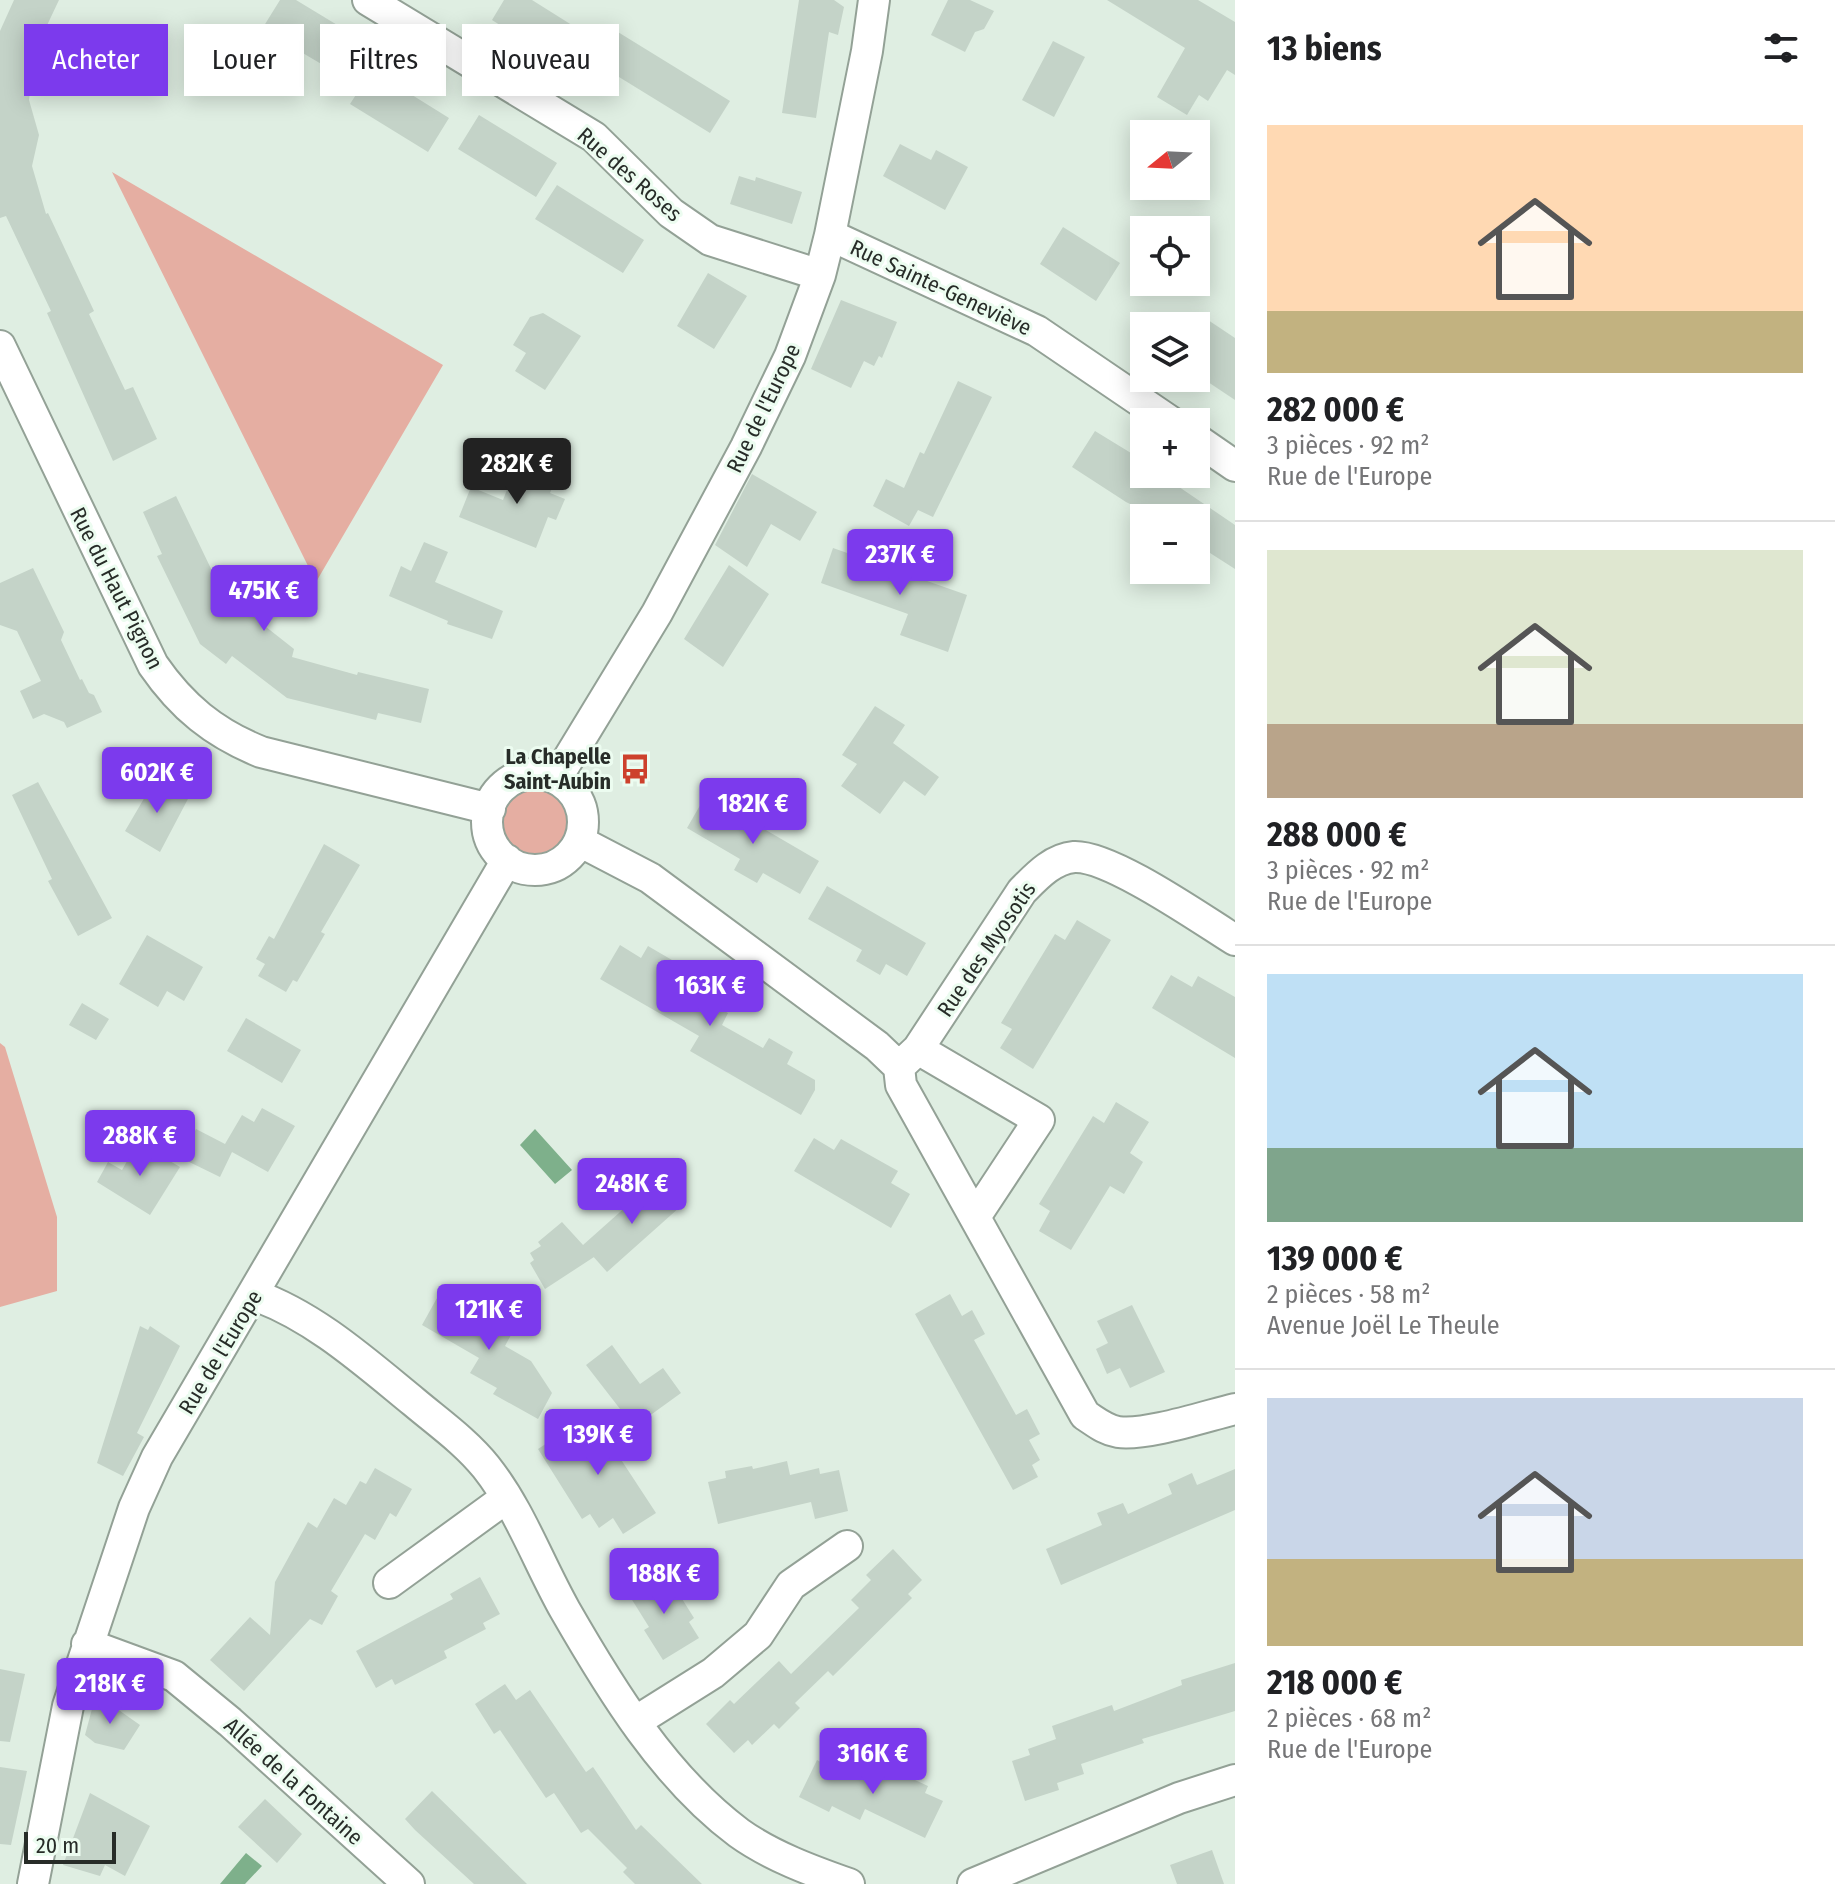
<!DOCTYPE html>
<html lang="fr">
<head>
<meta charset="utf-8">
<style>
	body { margin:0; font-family:"Fira Sans Condensed",sans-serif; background:#f6f6f6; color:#202124; height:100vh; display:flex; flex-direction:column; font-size:30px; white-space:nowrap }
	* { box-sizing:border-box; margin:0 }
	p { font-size:26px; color:#757577 }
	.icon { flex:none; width:44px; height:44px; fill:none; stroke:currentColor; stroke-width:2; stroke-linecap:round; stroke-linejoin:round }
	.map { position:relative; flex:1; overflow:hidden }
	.side { display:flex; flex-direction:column; background:#fff; width:600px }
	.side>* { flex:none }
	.hud { position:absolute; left:24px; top:24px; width:760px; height:72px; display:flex; gap:16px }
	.needle { width:52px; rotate:252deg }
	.fabs { position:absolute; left:1130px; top:120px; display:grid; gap:16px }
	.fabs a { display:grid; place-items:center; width:80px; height:80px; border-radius:0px; background:#fff; box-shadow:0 4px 20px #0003; font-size:40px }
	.scale { position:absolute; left:24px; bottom:20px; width:92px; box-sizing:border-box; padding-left:8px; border:4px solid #272c28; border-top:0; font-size:22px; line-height:28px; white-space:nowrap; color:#272c28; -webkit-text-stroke:6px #ecfcf0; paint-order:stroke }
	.price { position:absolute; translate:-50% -68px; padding:0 18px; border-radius:8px; background:#7c3aed; color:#fff; font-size:26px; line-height:52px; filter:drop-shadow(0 2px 4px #0008) }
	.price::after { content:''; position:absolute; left:50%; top:48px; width:24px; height:18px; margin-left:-12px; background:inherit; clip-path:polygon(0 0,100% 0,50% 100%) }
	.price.current { background:#222; color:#fff }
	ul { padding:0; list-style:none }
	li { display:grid; align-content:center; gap:16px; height:424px; padding:0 32px }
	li+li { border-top:2px solid #e0e0e0 }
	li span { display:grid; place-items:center; height:248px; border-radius:0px; color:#555 }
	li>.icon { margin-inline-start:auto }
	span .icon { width:144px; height:144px; fill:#fffc; stroke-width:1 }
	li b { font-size:34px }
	h2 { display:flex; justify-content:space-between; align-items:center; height:96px; padding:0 32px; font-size:34px }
	.tag { padding:0 28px; border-radius:0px; background:#fff; box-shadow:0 4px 20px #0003; font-size:28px; line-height:72px }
	.tag.current { background:#7c3aed; color:#fff }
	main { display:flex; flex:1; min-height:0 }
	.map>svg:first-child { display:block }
</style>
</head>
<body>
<main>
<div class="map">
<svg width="1235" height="1884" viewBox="0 0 1235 1884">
	<rect width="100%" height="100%" fill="#dfeee2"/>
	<path fill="#e5aea2" d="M 112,172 L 443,365 L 316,582 Z
		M503 822a32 32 0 1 1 64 0a32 32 0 1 1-64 0Z
		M 0,1043 L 5,1047 L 57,1217 L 57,1291 L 0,1307 Z"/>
	<path fill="#7eb08b" d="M 535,1129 L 572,1170 L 555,1184 L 520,1145 Z
		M 246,1853 L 262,1866 L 245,1884 L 220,1884 Z"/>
	<path fill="#c4d3c8" d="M 14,0 L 59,0 L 41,38 L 48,40 L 32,74 L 29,100 L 39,135 L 32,166 L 46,214 L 48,213 L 94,311 L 89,314 L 125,390 L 133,387 L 157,439 L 113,461 L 47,313 L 51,311 L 6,216 L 0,218 L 0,31 Z
		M 280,0 L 296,0 L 362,40 L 340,75 L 262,29 Z
		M 504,0 L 532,0 L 583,32 L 563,65 L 492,20 Z
		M 799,0 L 834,0 L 844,7 L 838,35 L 829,32 L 816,118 L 782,113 Z
		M 948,0 L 970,0 L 994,11 L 984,29 L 975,32 L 965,52 L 931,35 Z
		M 1107,0 L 1198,0 L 1235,22 L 1235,75 L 1227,70 L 1208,101 L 1199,95 L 1187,115 L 1157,97 L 1185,48 Z
		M 613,29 L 730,101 L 710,133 L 593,61 Z
		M 1053,41 L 1085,57 L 1054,117 L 1022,100 Z
		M 372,70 L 449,118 L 428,152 L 350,104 Z
		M 479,115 L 557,163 L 536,197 L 458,149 Z
		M 900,144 L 931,160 L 936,150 L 968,167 L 945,210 L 883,176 Z
		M 739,176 L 755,181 L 756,177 L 802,192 L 792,224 L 730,204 Z
		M 557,185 L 644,240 L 623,273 L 535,219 Z
		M 1063,227 L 1120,263 L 1096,301 L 1040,264 Z
		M 708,273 L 747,296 L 714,349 L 677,326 Z
		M 841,300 L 897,322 L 882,358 L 879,356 L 874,366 L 864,361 L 851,388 L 811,369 Z
		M 1196,312 L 1235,338 L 1235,400 L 1196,374 Z
		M 543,313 L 581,336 L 545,390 L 515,371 L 526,353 L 513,345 L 530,317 Z
		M 958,381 L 992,397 L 933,517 L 918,510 L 909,526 L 873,506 L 886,479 L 904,488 L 920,452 L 924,454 Z
		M 1095,431 L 1144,461 L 1144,474 L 1160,474 L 1235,525 L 1235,569 L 1196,544 L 1196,518 L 1158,518 L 1126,502 L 1072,467 Z
		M 525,460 L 558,473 L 550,493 L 565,499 L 556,520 L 548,517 L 536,548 L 459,517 L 471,487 L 503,500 L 512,477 L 517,479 Z
		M 752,474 L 817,512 L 800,541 L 771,524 L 747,567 L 715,545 Z
		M 176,496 L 215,577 L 228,571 L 235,586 L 230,600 L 254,609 L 261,623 L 294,649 L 292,657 L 357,675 L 358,672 L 429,689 L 421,723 L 378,713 L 376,720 L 287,698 L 232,656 L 226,664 L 200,644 L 157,556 L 162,554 L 143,512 Z
		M 424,542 L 448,552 L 435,582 L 503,611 L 492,639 L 447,624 L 448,621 L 389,596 L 401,566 L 411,571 Z
		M 833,548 L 967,595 L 948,652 L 900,635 L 908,614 L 821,583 Z
		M 729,565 L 769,594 L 723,667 L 684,639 Z
		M 33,568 L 64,632 L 61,640 L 80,680 L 82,679 L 89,693 L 94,695 L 102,712 L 67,728 L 64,722 L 44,714 L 33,719 L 20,691 L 41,681 L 17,631 L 0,625 L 0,583 Z
		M 875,706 L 905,725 L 893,743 L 939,777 L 925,796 L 904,781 L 880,814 L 841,786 L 857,764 L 842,755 Z
		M 156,778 L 189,797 L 160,852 L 125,831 Z
		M 38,782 L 112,918 L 78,936 L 48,881 L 52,879 L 12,795 Z
		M 706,795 L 819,861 L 800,894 L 763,873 L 757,883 L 734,870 L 740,859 L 687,828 Z
		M 324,844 L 360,865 L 321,932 L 325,934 L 297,982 L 293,980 L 286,992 L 258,976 L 265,964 L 256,959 L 269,936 L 274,939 Z
		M 827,886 L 926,943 L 907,976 L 886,964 L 880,975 L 856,961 L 862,950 L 808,919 Z
		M 1077,920 L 1111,940 L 1033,1069 L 1000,1048 L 1012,1029 L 1001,1023 L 1055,934 L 1065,940 Z
		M 147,935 L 203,967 L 184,1001 L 167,991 L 158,1007 L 119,984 Z
		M 620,945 L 641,958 L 648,946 L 672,960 L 665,972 L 685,983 L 683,987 L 728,1013 L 722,1025 L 763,1048 L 769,1038 L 793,1052 L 787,1064 L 815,1080 L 815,1090 L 801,1115 L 690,1051 L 699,1036 L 600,979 Z
		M 1171,975 L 1192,987 L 1198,976 L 1235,997 L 1235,1058 L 1152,1008 Z
		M 82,1003 L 109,1019 L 96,1040 L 69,1025 Z
		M 246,1018 L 301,1050 L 282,1083 L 227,1051 Z
		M 1116,1102 L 1149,1122 L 1130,1153 L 1143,1162 L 1124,1194 L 1110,1186 L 1071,1250 L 1039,1231 L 1050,1211 L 1039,1204 L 1093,1116 L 1104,1123 Z
		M 262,1108 L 295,1126 L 268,1172 L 232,1152 L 220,1177 L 181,1158 L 196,1129 L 225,1144 L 242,1115 L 254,1122 Z
		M 814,1138 L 834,1150 L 841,1139 L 898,1171 L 891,1183 L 910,1194 L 891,1228 L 794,1171 Z
		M 138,1142 L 180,1167 L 150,1215 L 97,1182 L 108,1162 L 122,1170 Z
		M 656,1180 L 680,1207 L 607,1272 L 583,1245 Z
		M 562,1222 L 594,1257 L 545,1289 L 530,1263 L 534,1260 L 530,1253 L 541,1246 L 538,1242 Z
		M 442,1289 L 460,1300 L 463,1294 L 487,1307 L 481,1318 L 511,1335 L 505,1346 L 531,1361 L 552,1393 L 538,1419 L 493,1394 L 497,1388 L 470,1373 L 479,1358 L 422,1325 Z
		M 950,1294 L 962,1316 L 972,1310 L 985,1334 L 974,1340 L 1016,1415 L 1027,1409 L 1040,1434 L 1029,1440 L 1040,1460 L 1032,1465 L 1038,1477 L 1013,1490 L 915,1314 Z
		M 1132,1305 L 1165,1372 L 1130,1388 L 1120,1368 L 1107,1374 L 1096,1349 L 1108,1343 L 1097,1321 Z
		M 140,1326 L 148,1330 L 150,1326 L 180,1346 L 137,1433 L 144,1437 L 123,1476 L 97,1463 Z
		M 612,1345 L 640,1384 L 663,1368 L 681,1393 L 634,1427 L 586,1365 Z
		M 619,1422 L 635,1443 L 618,1455 L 656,1513 L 623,1534 L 613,1518 L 599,1528 L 590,1514 L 582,1519 L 538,1449 L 573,1426 L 584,1443 Z
		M 787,1461 L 790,1475 L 819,1468 L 820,1474 L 839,1470 L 848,1511 L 815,1519 L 811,1502 L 718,1524 L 708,1482 L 726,1478 L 725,1471 L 752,1466 L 753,1469 Z
		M 375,1468 L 412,1489 L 396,1517 L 390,1513 L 375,1540 L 365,1534 L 331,1591 L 338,1596 L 322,1625 L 310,1619 L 244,1691 L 210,1660 L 250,1617 L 270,1635 L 275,1582 L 308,1522 L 317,1528 L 334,1498 L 346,1505 L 360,1481 L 366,1484 Z
		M 1235,1469 L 1235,1510 L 1061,1585 L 1046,1549 L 1102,1525 L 1097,1513 L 1123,1503 L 1128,1514 L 1172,1494 L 1168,1484 L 1192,1473 L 1197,1485 Z
		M 893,1549 L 922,1580 L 908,1594 L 912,1598 L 833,1676 L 828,1671 L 795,1703 L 800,1708 L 779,1729 L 774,1724 L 752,1745 L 748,1740 L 734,1753 L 706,1724 L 730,1700 L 734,1704 L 779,1661 L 791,1674 L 859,1608 L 851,1600 L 871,1580 L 866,1575 Z
		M 480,1577 L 500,1614 L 483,1623 L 486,1629 L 444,1651 L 447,1658 L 395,1685 L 392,1679 L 376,1688 L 356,1651 L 453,1599 L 450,1594 Z
		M 669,1578 L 694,1618 L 689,1622 L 699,1638 L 663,1660 L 644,1630 L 649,1627 L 624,1587 Z
		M 1235,1663 L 1235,1711 L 1142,1739 L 1144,1743 L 1081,1764 L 1084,1774 L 1057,1783 L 1059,1790 L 1025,1801 L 1012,1761 L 1030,1755 L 1028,1749 L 1056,1739 L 1052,1726 L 1112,1705 L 1114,1711 L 1182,1685 L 1181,1680 Z
		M 0,1669 L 25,1674 L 10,1742 L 0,1741 Z
		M 505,1684 L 516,1700 L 530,1690 L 586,1772 L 593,1767 L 636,1830 L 641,1825 L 702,1884 L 635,1884 L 623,1872 L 627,1868 L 588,1829 L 581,1833 L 554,1793 L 546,1798 L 500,1730 L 494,1734 L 475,1704 Z
		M 96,1694 L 140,1725 L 124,1750 L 95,1743 L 85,1735 Z
		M 817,1760 L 834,1769 L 837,1763 L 863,1776 L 869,1764 L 900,1778 L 902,1774 L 928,1786 L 925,1793 L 943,1801 L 925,1838 L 865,1809 L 860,1820 L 832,1806 L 829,1812 L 799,1797 Z
		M 0,1767 L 27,1771 L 11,1845 L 0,1844 Z
		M 432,1791 L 527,1884 L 474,1884 L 415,1830 L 405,1819 Z
		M 90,1793 L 150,1826 L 125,1876 L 105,1865 L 100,1876 L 63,1865 Z
		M 265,1799 L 302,1834 L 277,1863 L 238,1827 Z
		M 1212,1850 L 1224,1884 L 1177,1884 L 1170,1865 Z"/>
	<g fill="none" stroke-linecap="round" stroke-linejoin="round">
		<g stroke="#93a196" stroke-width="34">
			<path id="minor" d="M 368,0 L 594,137 L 671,213 L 710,240 L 820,275
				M 830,235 L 1037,331 L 1171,422
				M 0,346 L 153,665 C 182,707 214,733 261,752 L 490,809
				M 1196,439 L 1235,466
				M487 822a48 48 0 1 1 96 0a48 48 0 1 1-96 0Z
				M 556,779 L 657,613 L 746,447 L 790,356 L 820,275 L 830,235 L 867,51 L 874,0
				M 579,841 L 650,878 L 877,1046 L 899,1067 L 901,1085 L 1085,1415 C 1096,1422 1105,1430 1118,1432 C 1146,1436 1206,1416 1235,1409
				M 918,1049 L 1039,1120 L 975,1217
				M 899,1067 L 918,1049 L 1022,891 C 1036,877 1052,859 1074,857 C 1110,855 1201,919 1235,940
				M 254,1295 C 314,1316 365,1362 414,1402 C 439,1423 466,1442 486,1467 C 520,1510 538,1562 565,1610 C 611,1690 664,1777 739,1833 C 771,1856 812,1871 849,1884
				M 389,1583 L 506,1498
				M 87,1644 L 174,1676 L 230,1722 L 409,1884
				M 635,1722 L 713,1673 L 758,1635 L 791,1585 L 847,1546
				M 33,1884 L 68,1706 L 134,1508 L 157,1457 L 507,860
				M 973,1884 L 1179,1798 L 1235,1780"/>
		</g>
		<use href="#minor" stroke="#fff" stroke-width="30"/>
	</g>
	<defs>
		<g id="bus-bare" transform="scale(2.4)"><path d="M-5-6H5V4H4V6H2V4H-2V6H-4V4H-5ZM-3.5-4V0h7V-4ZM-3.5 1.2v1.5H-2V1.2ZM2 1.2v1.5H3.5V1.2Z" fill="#cd412c" stroke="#ecfcf0" stroke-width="2.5" paint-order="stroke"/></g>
	</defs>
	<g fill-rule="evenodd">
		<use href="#bus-bare" x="635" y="769"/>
	</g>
	<g text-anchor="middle" stroke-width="6" stroke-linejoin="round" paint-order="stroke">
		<g font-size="22" fill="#272c28" stroke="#ecfcf0">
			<text transform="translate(630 174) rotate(41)" y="8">Rue des Roses</text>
			<text transform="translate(941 287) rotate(25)" y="8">Rue Sainte-Geneviève</text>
			<text transform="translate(763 408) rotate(-64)" y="8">Rue de l'Europe</text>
			<text transform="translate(117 588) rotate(63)" y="8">Rue du Haut Pignon</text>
			<text transform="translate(986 949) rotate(-56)" y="8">Rue des Myosotis</text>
			<text transform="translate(220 1352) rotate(-59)" y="8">Rue de l'Europe</text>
			<text transform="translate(294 1781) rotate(42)" y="8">Allée de la Fontaine</text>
		</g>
		<g font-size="22" font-weight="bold" fill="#272c28" stroke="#ecfcf0" text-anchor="end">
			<text x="611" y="764">La Chapelle<tspan x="611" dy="25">Saint-Aubin</tspan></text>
		</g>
	</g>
</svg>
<div class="fabs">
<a><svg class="needle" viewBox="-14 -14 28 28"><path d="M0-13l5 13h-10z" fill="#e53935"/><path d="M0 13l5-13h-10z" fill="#757577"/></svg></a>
<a><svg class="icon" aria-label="locate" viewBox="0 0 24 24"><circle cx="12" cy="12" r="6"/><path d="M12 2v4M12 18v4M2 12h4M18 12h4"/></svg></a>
<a><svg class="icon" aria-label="layers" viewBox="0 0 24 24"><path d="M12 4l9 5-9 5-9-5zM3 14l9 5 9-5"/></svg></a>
<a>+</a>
<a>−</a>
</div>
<div class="scale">20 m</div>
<b class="price current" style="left:517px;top:506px">282K €</b>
<b class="price" style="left:900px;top:597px">237K €</b>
<b class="price" style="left:264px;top:633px">475K €</b>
<b class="price" style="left:157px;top:815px">602K €</b>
<b class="price" style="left:753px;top:846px">182K €</b>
<b class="price" style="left:710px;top:1028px">163K €</b>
<b class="price" style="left:140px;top:1178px">288K €</b>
<b class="price" style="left:632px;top:1226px">248K €</b>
<b class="price" style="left:489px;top:1352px">121K €</b>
<b class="price" style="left:598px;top:1477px">139K €</b>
<b class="price" style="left:664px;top:1616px">188K €</b>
<b class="price" style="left:110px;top:1726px">218K €</b>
<b class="price" style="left:873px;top:1796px">316K €</b>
<div class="hud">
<a class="tag current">Acheter</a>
<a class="tag">Louer</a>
<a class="tag">Filtres</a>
<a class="tag">Nouveau</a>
</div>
</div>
<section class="side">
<h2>13 biens<svg class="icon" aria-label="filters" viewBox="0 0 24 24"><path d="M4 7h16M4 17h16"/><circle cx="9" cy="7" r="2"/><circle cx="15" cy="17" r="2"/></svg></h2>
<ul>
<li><span style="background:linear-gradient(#ffd9b3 75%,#c2b280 0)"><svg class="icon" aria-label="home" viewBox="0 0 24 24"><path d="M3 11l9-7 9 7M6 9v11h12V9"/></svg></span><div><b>282 000 €</b><p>3 pièces · 92 m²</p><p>Rue de l'Europe</p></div></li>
<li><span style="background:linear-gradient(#dfe7d0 70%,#b9a48a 0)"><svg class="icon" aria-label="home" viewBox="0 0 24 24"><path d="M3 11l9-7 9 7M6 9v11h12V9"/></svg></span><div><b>288 000 €</b><p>3 pièces · 92 m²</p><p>Rue de l'Europe</p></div></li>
<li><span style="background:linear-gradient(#bfe0f5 70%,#7fa58c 0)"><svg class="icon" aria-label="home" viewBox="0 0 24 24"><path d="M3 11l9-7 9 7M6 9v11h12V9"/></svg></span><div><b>139 000 €</b><p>2 pièces · 58 m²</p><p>Avenue Joël Le Theule</p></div></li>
<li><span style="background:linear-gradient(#c9d6e8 65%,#c2b280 0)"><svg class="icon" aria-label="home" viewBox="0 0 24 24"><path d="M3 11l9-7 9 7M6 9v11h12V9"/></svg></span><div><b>218 000 €</b><p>2 pièces · 68 m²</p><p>Rue de l'Europe</p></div></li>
</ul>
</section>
</main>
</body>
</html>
